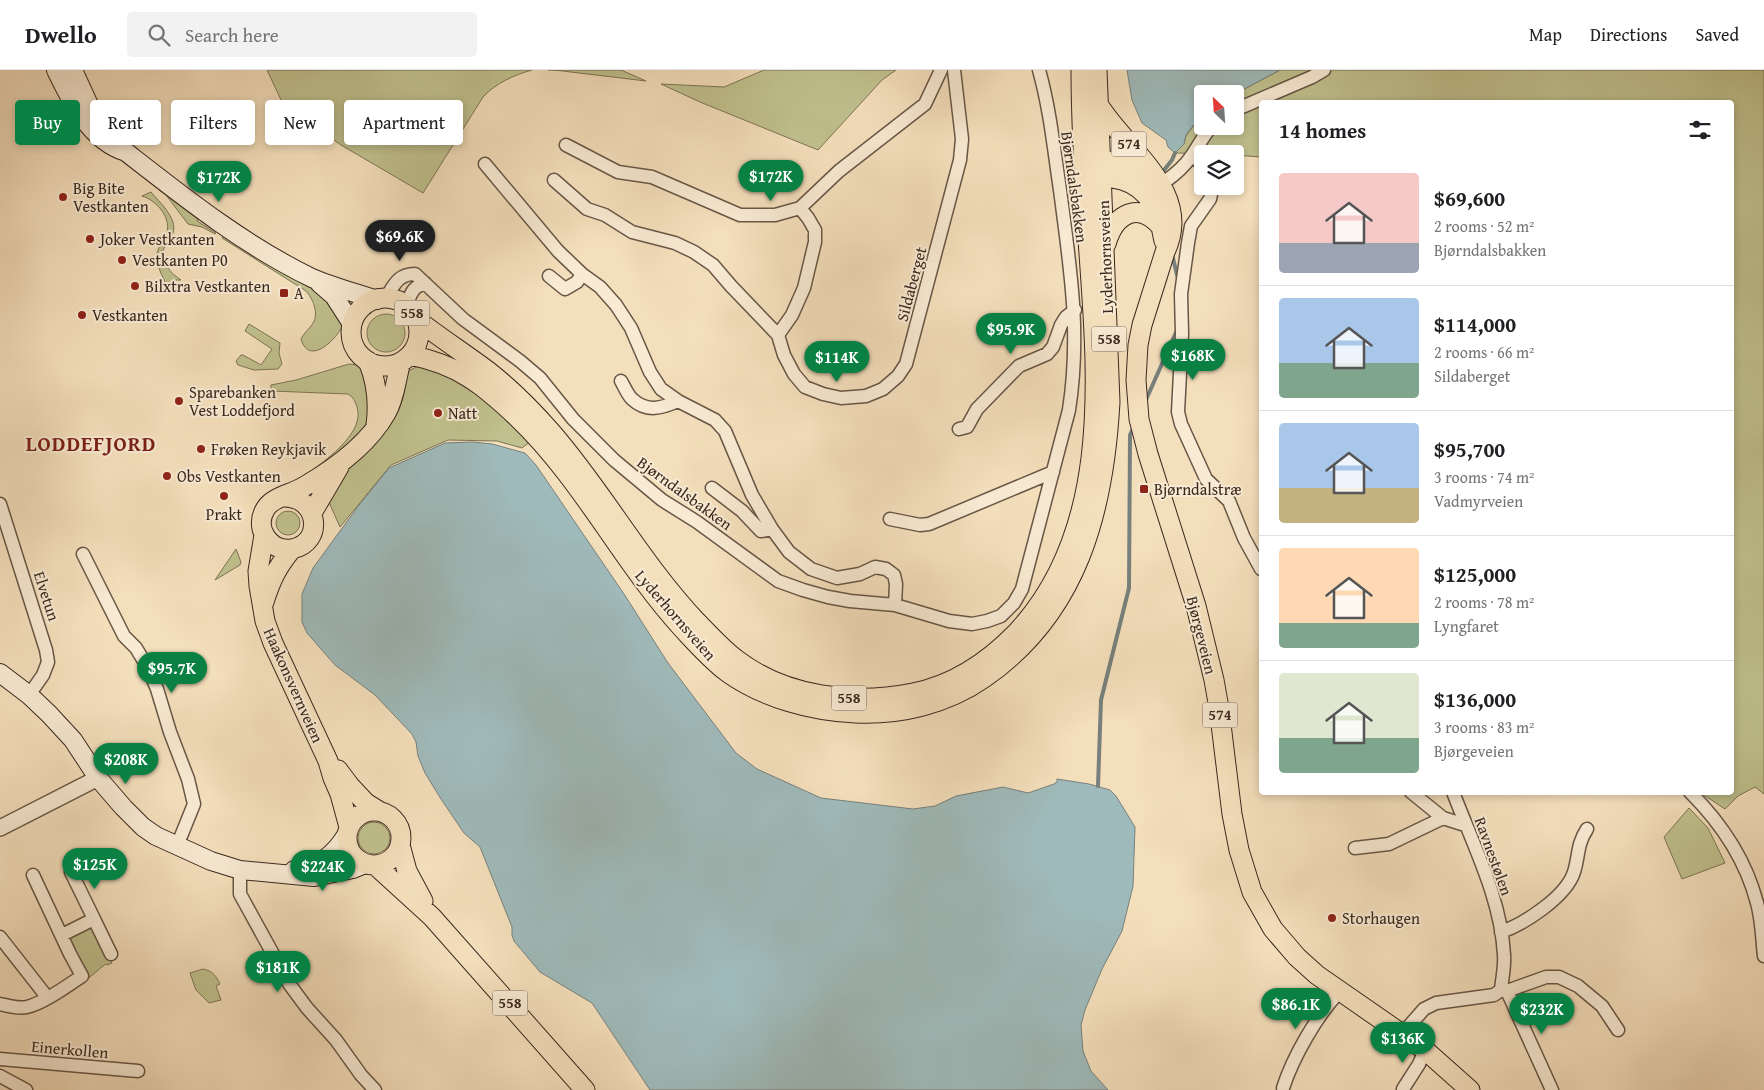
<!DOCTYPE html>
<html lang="en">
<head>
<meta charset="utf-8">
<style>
	body { margin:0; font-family:"Gentium Book Plus",serif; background:#f2f2f2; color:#202124; height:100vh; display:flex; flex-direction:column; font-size:19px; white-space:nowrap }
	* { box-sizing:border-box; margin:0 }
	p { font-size:16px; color:#757577 }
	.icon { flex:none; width:28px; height:28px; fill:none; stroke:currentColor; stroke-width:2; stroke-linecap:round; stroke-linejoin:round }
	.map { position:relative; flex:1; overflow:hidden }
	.side { position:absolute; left:1259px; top:30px; width:475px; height:695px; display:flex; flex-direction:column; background:#fff; border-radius:5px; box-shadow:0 2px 8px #0003 }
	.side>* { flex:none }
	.hud { position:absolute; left:15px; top:30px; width:475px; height:45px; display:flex; gap:10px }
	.needle { width:32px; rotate:335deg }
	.controls { position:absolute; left:1194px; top:15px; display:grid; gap:10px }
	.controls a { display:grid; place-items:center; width:50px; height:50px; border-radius:5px; background:#fff; box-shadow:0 2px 8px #0003; font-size:25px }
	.price { position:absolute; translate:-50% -42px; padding:0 11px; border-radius:18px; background:#0b8043; color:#fff; font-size:16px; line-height:32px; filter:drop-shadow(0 1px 2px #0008) }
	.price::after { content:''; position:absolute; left:50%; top:30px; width:15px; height:11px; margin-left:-8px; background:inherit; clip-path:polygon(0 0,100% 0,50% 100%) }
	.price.on { background:#222; color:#fff }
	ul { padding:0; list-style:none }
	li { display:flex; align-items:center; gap:15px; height:125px; padding:0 20px }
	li+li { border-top:1px solid #e0e0e0 }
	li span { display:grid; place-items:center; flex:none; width:140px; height:100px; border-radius:5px; color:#555 }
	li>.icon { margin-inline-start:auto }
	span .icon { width:60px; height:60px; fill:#fffc; stroke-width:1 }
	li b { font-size:21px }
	h2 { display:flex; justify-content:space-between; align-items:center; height:60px; padding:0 20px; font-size:21px }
	.pill { padding:0 18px; border-radius:5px; background:#fff; box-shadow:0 2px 8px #0003; font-size:18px; line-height:45px }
	.pill.on { background:#0b8043; color:#fff }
	header { display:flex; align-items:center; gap:30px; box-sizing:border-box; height:70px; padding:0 25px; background:#fff; border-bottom:1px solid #e0e0e0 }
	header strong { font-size:24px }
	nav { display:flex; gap:28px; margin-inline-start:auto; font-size:18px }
	.search { width:350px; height:45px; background:#f2f2f2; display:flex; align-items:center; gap:12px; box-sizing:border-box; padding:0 18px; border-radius:5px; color:#757577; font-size:19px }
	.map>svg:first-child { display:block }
</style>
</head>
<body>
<header>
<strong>Dwello</strong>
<div class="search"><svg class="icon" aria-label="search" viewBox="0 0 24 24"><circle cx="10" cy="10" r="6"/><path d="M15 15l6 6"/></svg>Search here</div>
<nav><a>Map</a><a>Directions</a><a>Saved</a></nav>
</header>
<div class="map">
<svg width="1764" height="1020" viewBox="0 0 1764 1020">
	<rect width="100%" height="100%" fill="#f4dfbc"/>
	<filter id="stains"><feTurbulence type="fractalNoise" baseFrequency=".004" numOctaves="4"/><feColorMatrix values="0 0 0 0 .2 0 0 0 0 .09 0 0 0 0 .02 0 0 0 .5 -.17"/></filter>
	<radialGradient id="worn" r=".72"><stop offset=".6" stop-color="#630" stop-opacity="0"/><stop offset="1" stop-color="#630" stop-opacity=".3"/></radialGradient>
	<path fill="#c0c18e" stroke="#7d7456" d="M 267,0 L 532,0 C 514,5 496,13 483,27 L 423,123 L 341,75 L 283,34 Z
		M 548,0 L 621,0 L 646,11 L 554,0 Z
		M 764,0 L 896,0 L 882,10 L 818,80 L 700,32 L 661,14 L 724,17 Z
		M 1280,0 L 1764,0 L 1764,724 L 1755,717 L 1738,726 L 1725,739 L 1701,723 L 1731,722 L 1731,32 L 1261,32 L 1261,87 L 1235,85 L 1235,84 L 1175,83 L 1184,74 L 1186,66 L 1200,47 L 1202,38 L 1202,56 L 1235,56 L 1235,24 Z
		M 162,117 L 199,147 L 197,151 L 216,163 L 215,164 L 202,157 L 188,154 L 166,125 L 159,120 Z
		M 151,122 C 159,132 178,148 173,163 C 171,168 166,174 163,180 C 165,196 167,200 181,210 L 176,210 L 166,214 C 162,205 156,195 157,184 C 158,176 165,170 167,162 C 171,147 156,130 142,126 Z
		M 224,164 L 301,209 L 327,228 L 343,255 C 337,269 309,297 301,269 C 304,263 307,261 311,256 C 320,246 314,230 306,221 L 222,168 Z
		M367 263a19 19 0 1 1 38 0a19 19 0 1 1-38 0Z
		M 249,254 L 280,273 L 279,283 L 282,294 L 278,299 L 254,300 L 238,295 L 236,291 L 241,285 L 243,285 L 261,295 L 272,279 L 245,261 Z
		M 349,294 L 358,295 L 364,299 L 373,329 L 366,354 L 355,369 L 342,383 L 312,401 C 329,387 365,362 357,337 C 355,331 353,327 348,324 L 271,321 L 271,315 L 296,310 Z
		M 416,297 L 432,297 L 490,333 L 530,372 L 522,378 L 497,371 L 448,370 L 391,395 L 340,457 L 328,430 L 407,302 Z
		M276 453a12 12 0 1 1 24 0a12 12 0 1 1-24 0Z
		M 236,479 L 241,492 L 240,495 L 215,510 Z
		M 1689,738 L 1708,758 L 1725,793 L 1682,809 L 1664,767 Z
		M358 768a16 16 0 1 1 32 0a16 16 0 1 1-32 0Z
		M 88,857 C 100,862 107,882 112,893 L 107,895 L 106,894 C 98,899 93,906 85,910 L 69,870 L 71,867 Z
		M 203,899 C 213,901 216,906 220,914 L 216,916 L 221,930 L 209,933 L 196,920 L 190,903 Z"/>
	<path fill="#9fbaba" stroke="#77807c" d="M 1127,0 L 1280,0 L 1235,24 L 1202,24 L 1202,38 L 1200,47 L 1186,65 L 1184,74 L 1175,83 L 1168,77 L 1166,70 L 1142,53 L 1132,30 Z
		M 473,372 L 492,374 L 525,383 L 536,395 L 624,524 L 668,593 L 736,683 L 757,699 L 821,728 L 913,739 L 935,736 L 956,726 L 1003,717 L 1028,723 L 1054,714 L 1057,712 L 1057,709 L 1089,714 L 1110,720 L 1116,726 L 1135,757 L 1133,816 L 1122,861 L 1102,899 L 1085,940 L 1081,955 L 1083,981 L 1091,1001 L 1108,1020 L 650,1020 L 592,933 L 540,902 L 514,871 L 512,865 L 512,857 L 480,777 L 464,763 L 441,729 L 425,703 L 418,686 L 416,672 L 412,664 L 375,625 L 335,595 L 307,563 L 302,552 L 302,524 L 313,498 L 359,435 L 389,398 L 445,373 Z"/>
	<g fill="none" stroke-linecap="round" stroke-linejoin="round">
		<path stroke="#77807c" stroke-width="4" d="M 1161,104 L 1172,90 L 1175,83
			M 1172,184 L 1178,209
			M 1145,332 L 1177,260
			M 1098,716 L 1101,630 L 1129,518 L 1130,365 L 1134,356"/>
		<g stroke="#685646" stroke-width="15">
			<path id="minor" d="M 1235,40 L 1312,7 L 1324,0
				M 566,75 L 618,102 L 652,107 L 740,145 L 775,145 L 800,138 L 839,101 L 925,34 L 941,0
				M 1192,85 L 1202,94
				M 485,94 L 558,181 L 582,204 L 600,217 L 616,235 L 631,258 L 650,302 L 661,319 L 678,331 L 715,350 L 725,361 L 752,425 L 772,459 L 789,482 L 811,499 L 837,508 L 860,504 L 875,497 L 886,499 L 894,505 L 896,514 L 895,535
				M 554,110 L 587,139 L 605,145 L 632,162 L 675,173 L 694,182 L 713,195 L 731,216 L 778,265 L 784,285 L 794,304 L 805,317 L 823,324 L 841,328 L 866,326 L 883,319 L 898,306 L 906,294 L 960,90 L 962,69 L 954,0
				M 1213,116 L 1210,129 L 1191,156 L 1188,173 L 1181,224 L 1182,264 L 1178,342 L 1181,354 L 1206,409 L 1229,431 L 1244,468 L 1261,499
				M 1154,119 C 1166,111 1177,104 1186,93 C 1196,82 1201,68 1212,56
				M 549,206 L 565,219 L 577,212 L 582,204
				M 385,229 C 394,216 397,204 415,204 L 463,249 L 520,291 L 540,308 L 573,349 L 614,390 L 662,430 L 697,452 L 778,511 L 803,520 L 828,527 L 850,531 L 895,535 L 949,551 L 972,554 L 987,551 L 1001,546 L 1014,533 L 1022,519 L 1069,340 C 1081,262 1070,197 1060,120 C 1054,80 1050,39 1039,0
				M 406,236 C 411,224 412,217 425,213
				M 778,265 L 792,245 L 804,218 L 815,172 L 815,160 L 808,148 L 800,138
				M 621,311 C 624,316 627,324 632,329 C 647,343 662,338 678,331
				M 959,359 L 967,357 L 977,339 L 1019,296 L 1047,284 L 1053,277 L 1061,255 L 1066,247 L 1075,240
				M 712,418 L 742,441 L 761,461 L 772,459
				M 0,434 L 46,580 L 48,592 L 43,605 L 29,625
				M 890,449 L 920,455 L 929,454 L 1053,402
				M 83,484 L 124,566 L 136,578 L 148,598 L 157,619 L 170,662 L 188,709 L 194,734 L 177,776
				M 1411,722 L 1443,748 L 1465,755
				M 1690,722 C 1721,753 1746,790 1757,833 C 1762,850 1762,869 1764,886
				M 1355,778 L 1389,774 L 1443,748
				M 240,800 L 240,824 L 290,915 L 307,938 L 336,970 L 361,1005 L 375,1020
				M 71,802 L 94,849
				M 1501,862 C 1524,854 1566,827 1574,802 C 1579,786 1577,774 1587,759
				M 62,865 L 94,849 L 111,884
				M 0,867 L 47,927
				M 1501,920 L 1507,921 L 1546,907 L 1559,907 L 1578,916 L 1602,936 L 1618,960
				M 1507,921 L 1552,1020
				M 0,934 C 8,936 19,939 27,937 C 44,933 67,916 82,906 L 70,884 L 33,805
				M 1402,964 L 1424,939 L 1436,933 L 1494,925 L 1501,920 C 1502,909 1505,896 1504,885 C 1501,828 1473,775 1453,722
				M 0,989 L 138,1001
				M 0,1006 L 26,1020
				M 1283,1018 C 1293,987 1317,945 1340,921
				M 1403,1019 L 1419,994 L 1425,980"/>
		</g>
		<g stroke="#685646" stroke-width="18">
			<path id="tertiary" d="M 0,758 L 98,708"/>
		</g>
		<g stroke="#3a281e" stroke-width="20">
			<path id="secondary" d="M 56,0 C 71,31 90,71 126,82 C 185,128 244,175 312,208 C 333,217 356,223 377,230
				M 73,0 L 89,35 L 103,55
				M 320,214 L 334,226 L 352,254
				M 0,603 L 29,625 L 49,644 L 73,670 L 98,708 L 123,737 L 143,757 L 156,766 L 211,791 L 240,800 L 314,807 L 353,799 L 365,794
				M 294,800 C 320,795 333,787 347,764"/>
		</g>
		<g stroke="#3a281e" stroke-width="21">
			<path id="primary" d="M 1098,34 C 1125,79 1194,121 1165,182 L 1142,255 L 1138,275 L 1136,310 L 1139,349 L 1148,384 L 1196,536 L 1214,610 L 1219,638 L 1232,744 L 1239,780 L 1252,822 L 1273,859 L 1297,887 L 1317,905 L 1425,980 L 1470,1020
				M 1090,96 C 1113,86 1133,92 1152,108
				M 1092,102 C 1102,107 1111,107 1122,110 C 1151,119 1159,143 1164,171
				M 1106,174 C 1115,143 1139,130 1162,158
				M351 262a34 34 0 1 1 68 0a34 34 0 1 1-68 0Z
				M 416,249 C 439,267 464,283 488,301 C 511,319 532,340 552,363 C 604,423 642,494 697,552 C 710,565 722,579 737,590 C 786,627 853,635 913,623 C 953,615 989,591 1017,562 C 1111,461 1098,311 1089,184 C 1085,123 1081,61 1081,0
				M 410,285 C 459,295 482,314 517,347 C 582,409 622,492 682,558 C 696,573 710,589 727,602 C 763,628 811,641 855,643 C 900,645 947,634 984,608 C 1078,543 1104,441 1110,332 L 1097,0
				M 368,291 C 377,312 379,332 376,355
				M 282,427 C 319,425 325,473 292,479 C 269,482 253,457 266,438 C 274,426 293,424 305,416 C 336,398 368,375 386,343 C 395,328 396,308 401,292
				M 312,443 L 339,397
				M 264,465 L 258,501 L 259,516 L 265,551 L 273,573 L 328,691 L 333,708 L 340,724 L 349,757
				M 264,532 C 271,510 277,497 292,479
				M 338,700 L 350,716 L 366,733 L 379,741
				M347 768a27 27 0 1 1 54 0a27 27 0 1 1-54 0Z
				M 400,775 L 407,801 L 423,831
				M 375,795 L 432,847 L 585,1020"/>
		</g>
		<use href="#minor" stroke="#f8ead3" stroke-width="12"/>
		<use href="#tertiary" stroke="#f8ead3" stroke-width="15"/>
		<use href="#secondary" stroke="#f8ead3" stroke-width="18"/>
		<use href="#primary" stroke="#f4dfbc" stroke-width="19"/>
	</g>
	<g fill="#8f2418" stroke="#f8ead3" stroke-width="2">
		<circle cx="63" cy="127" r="5"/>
		<circle cx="90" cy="169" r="5"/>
		<circle cx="122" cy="190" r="5"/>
		<circle cx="135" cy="216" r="5"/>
		<rect x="279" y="218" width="10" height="10" rx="2.5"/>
		<circle cx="82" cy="245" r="5"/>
		<circle cx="179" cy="331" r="5"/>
		<circle cx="438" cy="343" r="5"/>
		<circle cx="201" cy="379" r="5"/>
		<circle cx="167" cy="406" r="5"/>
		<rect x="1139" y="414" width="10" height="10" rx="2.5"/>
		<circle cx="224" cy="426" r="5"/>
		<circle cx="1332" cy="848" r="5"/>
	</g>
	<g text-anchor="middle" stroke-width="4" stroke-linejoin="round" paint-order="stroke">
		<g fill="#f8ead3" stroke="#736254" stroke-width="1">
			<rect x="1111.5" y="61.5" width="35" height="25" rx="4"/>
			<rect x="394.5" y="230.5" width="35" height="25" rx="4"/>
			<rect x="1091.5" y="256.5" width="35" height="25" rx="4"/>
			<rect x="831.5" y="615.5" width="35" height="25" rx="4"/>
			<rect x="1202.5" y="632.5" width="35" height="25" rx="4"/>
			<rect x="492.5" y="920.5" width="35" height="25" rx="4"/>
		</g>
		<g font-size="15" font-weight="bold" fill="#3a281e">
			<text x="1129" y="79">574</text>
			<text x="412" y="248">558</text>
			<text x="1109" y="274">558</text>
			<text x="849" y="633">558</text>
			<text x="1220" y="650">574</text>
			<text x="510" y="938">558</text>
		</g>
		<g font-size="16" fill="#3a281e" stroke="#f8ead3">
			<text transform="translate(1075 117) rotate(82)" y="6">Bjørndalsbakken</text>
			<text transform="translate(1105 187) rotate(-92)" y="6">Lyderhornsveien</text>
			<text transform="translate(911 214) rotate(-75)" y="6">Sildaberget</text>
			<text transform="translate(685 423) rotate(36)" y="6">Bjørndalsbakken</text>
			<text transform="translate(47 526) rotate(72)" y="6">Elvetun</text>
			<text transform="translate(676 545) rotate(49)" y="6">Lyderhornsveien</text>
			<text transform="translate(1202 565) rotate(76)" y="6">Bjørgeveien</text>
			<text transform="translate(294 615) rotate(66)" y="6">Haakonsvernveien</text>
			<text transform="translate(1494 786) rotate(70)" y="6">Ravnestølen</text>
			<text transform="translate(70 979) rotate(5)" y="6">Einerkollen</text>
		</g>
		<g font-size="16" fill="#3a281e" stroke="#f8ead3" text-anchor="start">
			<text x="73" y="124">Big Bite<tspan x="73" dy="18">Vestkanten</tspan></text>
			<text x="100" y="175">Joker Vestkanten</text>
			<text x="132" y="196">Vestkanten P0</text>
			<text x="145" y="222">Bilxtra Vestkanten</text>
			<text x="294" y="229">A</text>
			<text x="92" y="251">Vestkanten</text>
			<text x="189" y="328">Sparebanken<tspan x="189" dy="18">Vest Loddefjord</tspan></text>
			<text x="448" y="349">Natt</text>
			<text x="211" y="385">Frøken Reykjavik</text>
			<text x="177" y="412">Obs Vestkanten</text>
			<text x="1154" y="425">Bjørndalstræ</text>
			<text x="224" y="450" text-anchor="middle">Prakt</text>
			<text x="1342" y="854">Storhaugen</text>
		</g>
		<g font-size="21" font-weight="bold" letter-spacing="1" fill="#7a1f14" stroke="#f8ead3">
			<text x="91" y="381">LODDEFJORD</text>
		</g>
	</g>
	<rect width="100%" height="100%" filter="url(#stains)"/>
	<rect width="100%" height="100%" fill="url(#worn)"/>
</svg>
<div class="controls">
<a><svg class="needle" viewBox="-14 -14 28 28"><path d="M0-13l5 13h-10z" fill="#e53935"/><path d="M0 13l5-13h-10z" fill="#757577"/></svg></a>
<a><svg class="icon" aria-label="layers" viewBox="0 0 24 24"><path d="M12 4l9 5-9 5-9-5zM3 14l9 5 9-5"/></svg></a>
</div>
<b class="price" style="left:771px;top:132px">$172K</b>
<b class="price" style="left:219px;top:133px">$172K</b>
<b class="price on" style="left:400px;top:192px">$69.6K</b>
<b class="price" style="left:1011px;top:285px">$95.9K</b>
<b class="price" style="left:1193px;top:311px">$168K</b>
<b class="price" style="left:837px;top:313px">$114K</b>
<b class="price" style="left:172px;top:624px">$95.7K</b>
<b class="price" style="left:126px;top:715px">$208K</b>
<b class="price" style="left:95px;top:820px">$125K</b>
<b class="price" style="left:323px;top:822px">$224K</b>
<b class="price" style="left:278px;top:923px">$181K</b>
<b class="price" style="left:1296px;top:960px">$86.1K</b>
<b class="price" style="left:1542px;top:965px">$232K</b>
<b class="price" style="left:1403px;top:994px">$136K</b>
<div class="hud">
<a class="pill on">Buy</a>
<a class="pill">Rent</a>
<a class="pill">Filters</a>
<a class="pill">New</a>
<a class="pill">Apartment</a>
</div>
<section class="side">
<h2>14 homes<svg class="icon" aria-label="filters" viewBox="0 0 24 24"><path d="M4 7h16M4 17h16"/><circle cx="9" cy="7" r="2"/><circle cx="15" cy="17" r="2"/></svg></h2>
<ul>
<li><span style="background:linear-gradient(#f6c9c9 70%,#9aa5b1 0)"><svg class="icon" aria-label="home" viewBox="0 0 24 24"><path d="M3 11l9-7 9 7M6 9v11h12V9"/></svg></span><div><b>$69,600</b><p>2 rooms · 52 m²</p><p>Bjørndalsbakken</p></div></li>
<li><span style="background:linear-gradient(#a9c7e8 65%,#7fa58c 0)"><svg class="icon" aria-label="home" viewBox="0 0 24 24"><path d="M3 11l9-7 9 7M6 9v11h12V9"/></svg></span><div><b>$114,000</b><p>2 rooms · 66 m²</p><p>Sildaberget</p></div></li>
<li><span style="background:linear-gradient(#a9c7e8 65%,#c2b280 0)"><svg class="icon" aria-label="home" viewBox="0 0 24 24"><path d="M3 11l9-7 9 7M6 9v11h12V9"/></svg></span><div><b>$95,700</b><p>3 rooms · 74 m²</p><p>Vadmyrveien</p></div></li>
<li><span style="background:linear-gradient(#ffd9b3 75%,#7fa58c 0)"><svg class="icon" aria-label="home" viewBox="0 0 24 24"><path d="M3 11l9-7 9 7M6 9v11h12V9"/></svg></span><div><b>$125,000</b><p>2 rooms · 78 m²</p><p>Lyngfaret</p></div></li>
<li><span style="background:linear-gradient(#dfe7d0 65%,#7fa58c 0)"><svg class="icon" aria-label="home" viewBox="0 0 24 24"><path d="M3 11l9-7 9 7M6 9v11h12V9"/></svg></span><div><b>$136,000</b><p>3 rooms · 83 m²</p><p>Bjørgeveien</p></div></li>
</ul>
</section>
</div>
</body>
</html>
